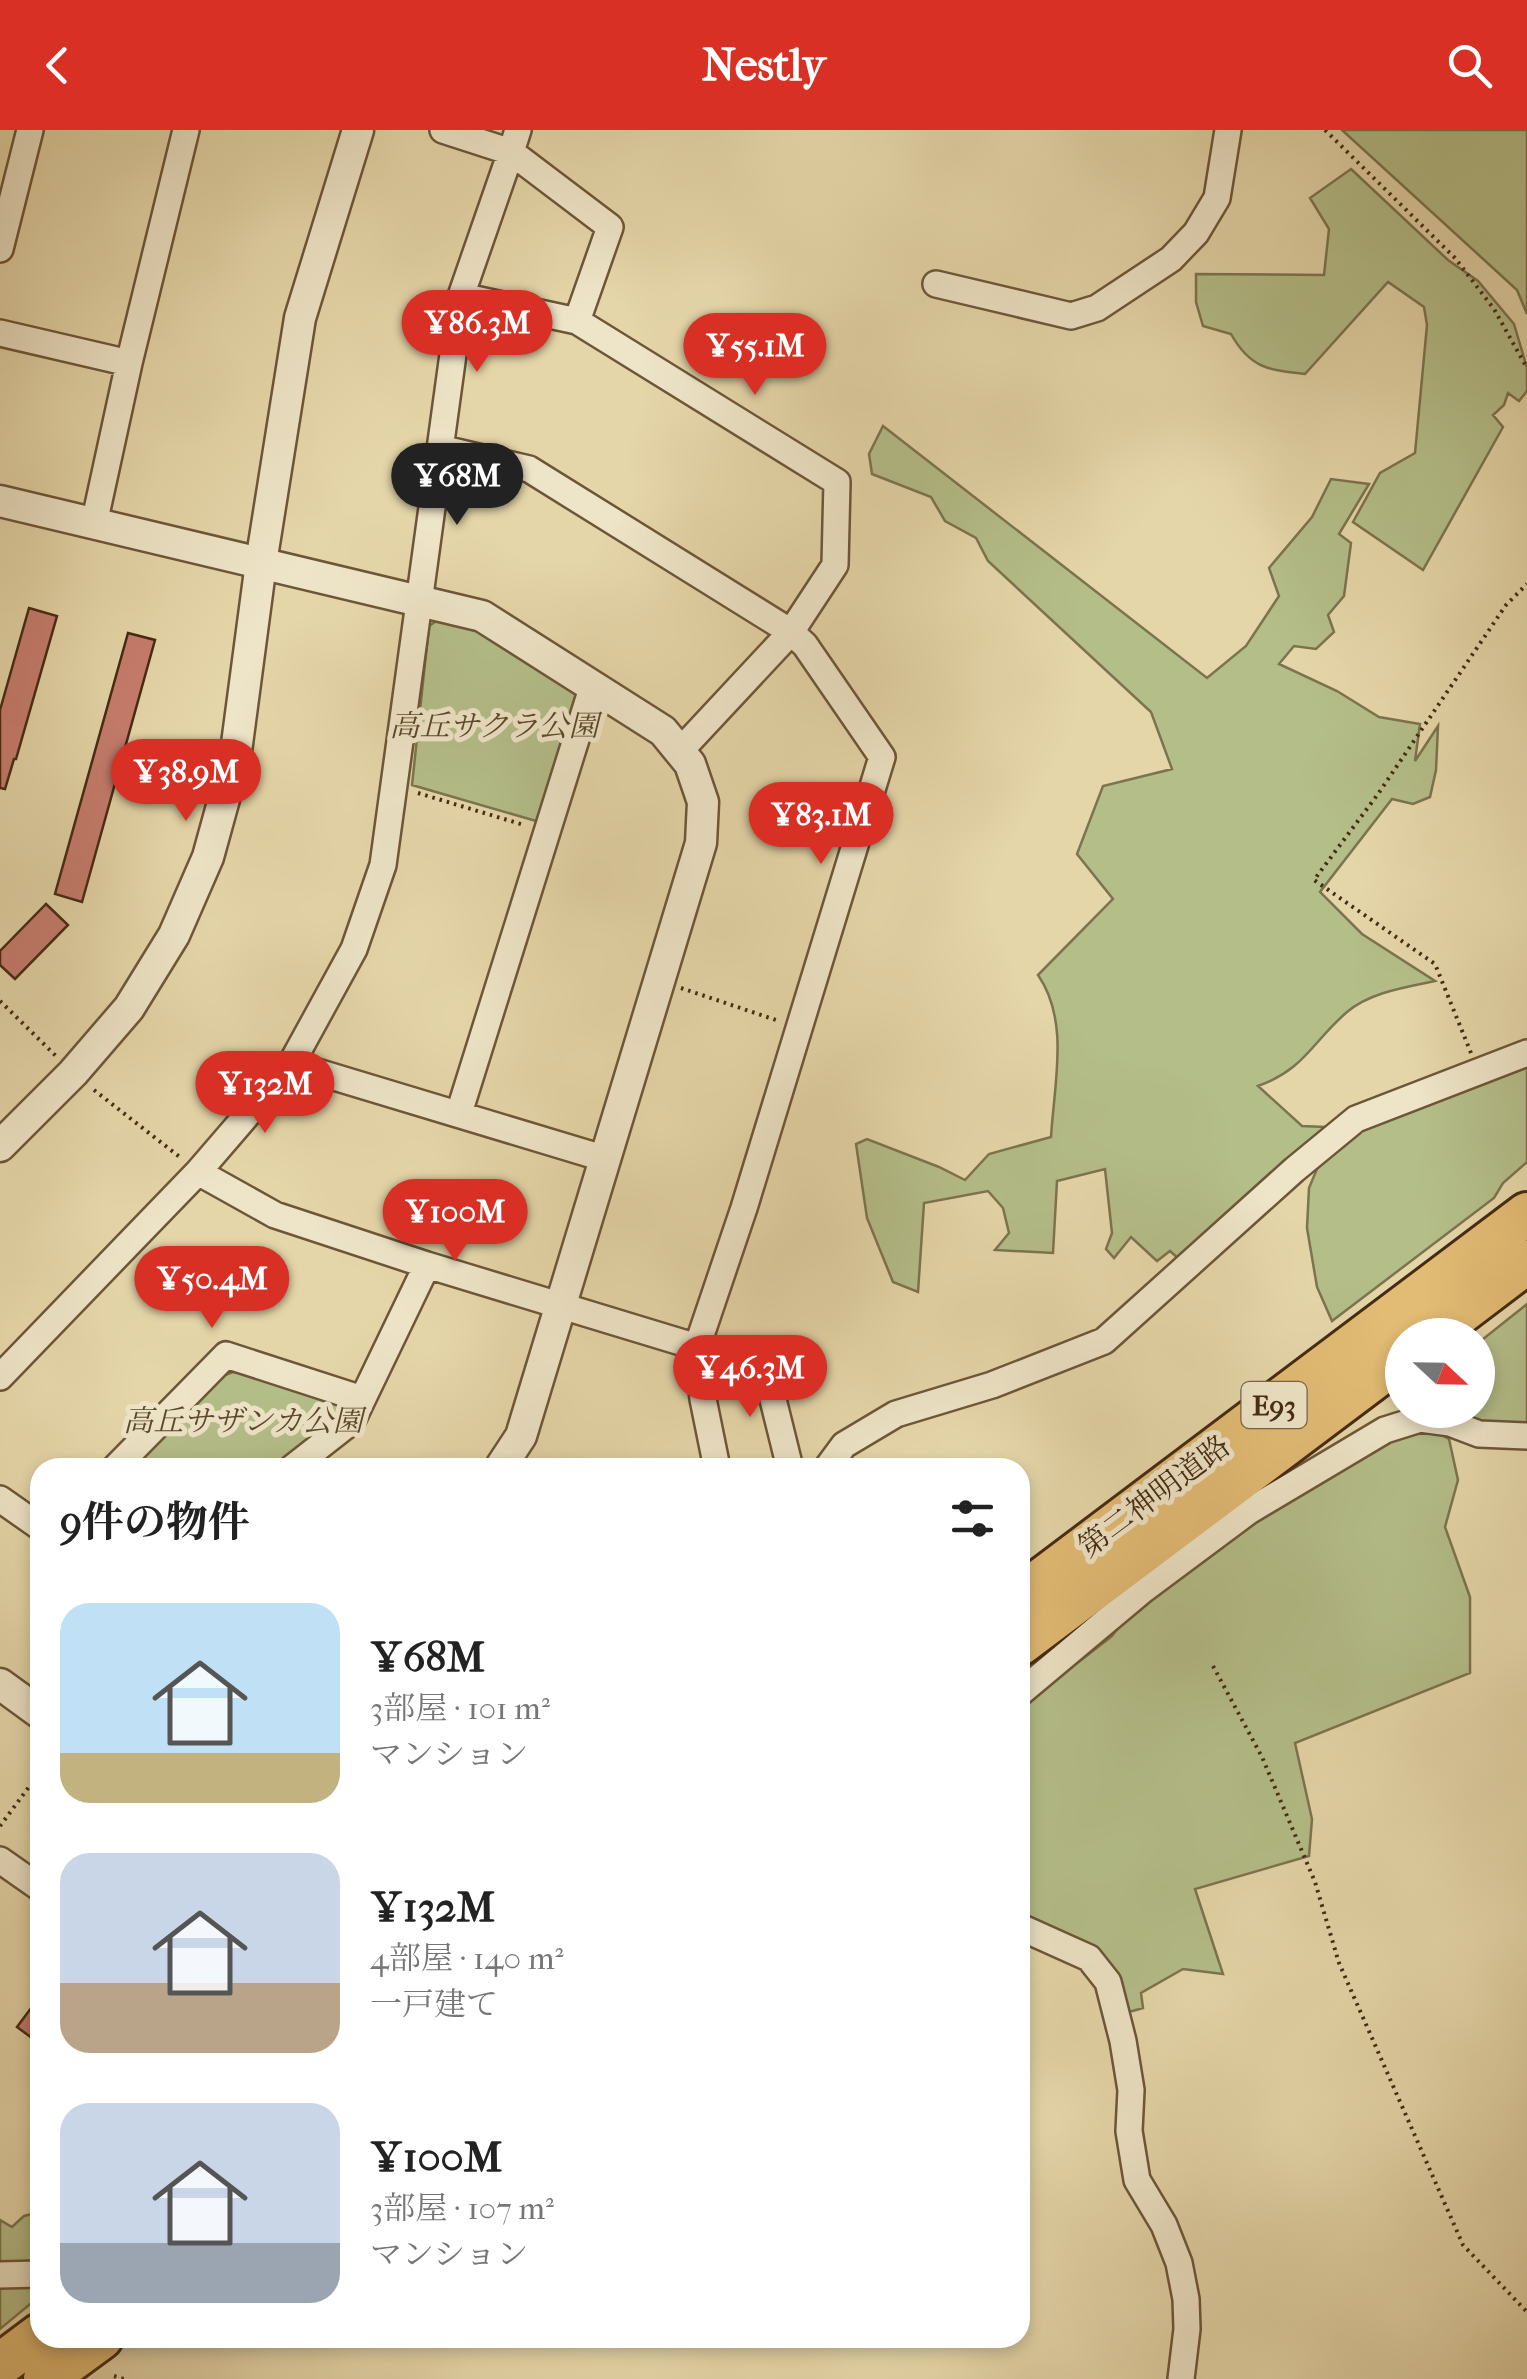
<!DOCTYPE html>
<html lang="ja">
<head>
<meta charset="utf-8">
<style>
	body { margin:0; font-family:"IM FELL French Canon","Noto Serif JP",serif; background:#f2f2f2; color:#222; height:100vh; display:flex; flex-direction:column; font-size:38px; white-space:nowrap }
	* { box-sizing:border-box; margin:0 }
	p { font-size:32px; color:#767676 }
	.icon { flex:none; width:55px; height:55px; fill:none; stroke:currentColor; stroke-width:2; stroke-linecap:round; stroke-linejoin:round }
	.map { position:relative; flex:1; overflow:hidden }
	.panel { position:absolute; left:30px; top:1328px; width:1000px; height:890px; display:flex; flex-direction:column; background:#fff; border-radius:30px; box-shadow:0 5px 15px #0003 }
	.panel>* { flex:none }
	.needle { width:65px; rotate:112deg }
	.buttons { position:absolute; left:1385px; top:1188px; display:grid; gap:20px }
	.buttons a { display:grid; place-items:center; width:110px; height:110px; border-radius:50%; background:#fff; box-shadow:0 5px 15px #0003; font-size:50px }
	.price { position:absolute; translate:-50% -85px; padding:0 22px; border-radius:35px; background:#d93025; color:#fff; font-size:32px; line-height:65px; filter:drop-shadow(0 2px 5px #0008) }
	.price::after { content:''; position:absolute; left:50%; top:60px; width:30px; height:22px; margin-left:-15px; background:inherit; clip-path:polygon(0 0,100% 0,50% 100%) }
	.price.selected { background:#222; color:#fff }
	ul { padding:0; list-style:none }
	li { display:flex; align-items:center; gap:30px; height:250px; padding:0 30px }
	li span { display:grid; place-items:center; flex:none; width:280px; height:200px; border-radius:30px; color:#555 }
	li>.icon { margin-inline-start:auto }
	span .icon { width:120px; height:120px; fill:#fffc; stroke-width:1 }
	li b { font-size:42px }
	h2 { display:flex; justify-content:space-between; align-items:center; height:120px; padding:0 30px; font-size:42px }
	header { display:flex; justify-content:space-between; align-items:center; height:130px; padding:0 30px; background:#d93025; color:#fff; font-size:45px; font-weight:700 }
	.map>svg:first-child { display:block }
</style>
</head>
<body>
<header><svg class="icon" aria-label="back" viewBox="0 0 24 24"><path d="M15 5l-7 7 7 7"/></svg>Nestly<svg class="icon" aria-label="search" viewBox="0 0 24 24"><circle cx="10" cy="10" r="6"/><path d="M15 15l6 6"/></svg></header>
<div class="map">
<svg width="1527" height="2249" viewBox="0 0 1527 2249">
	<rect width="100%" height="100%" fill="#e5d6a9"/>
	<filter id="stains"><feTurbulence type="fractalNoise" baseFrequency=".002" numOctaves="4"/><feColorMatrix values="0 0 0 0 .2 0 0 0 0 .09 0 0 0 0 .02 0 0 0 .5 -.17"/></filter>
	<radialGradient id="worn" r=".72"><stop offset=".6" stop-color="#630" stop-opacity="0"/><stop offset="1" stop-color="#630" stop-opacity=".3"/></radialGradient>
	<path fill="#b4be89" stroke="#7c744e" stroke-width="2.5" d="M 1342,0 L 1527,0 L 1527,184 L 1517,160 Z
		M 1351,39 L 1448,130 L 1478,151 L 1514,194 L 1527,238 L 1527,261 L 1519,271 L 1508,263 L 1504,275 L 1493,285 L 1503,297 L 1423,440 L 1353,392 L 1380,343 L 1415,323 L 1427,195 L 1424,177 L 1388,152 L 1305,244 C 1268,240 1250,238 1231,204 L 1203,196 L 1196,172 L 1196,144 L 1324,145 L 1329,99 L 1310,68 Z
		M 883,296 L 1207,548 L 1246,516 L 1279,466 L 1269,438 L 1312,387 L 1331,349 L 1369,354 L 1339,404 L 1351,413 L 1344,466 L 1328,485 L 1334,502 L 1316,519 L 1294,516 L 1279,534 L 1337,561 L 1379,587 L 1420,594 L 1415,631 L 1438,596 L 1436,640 L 1430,667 L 1413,674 L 1392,669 L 1320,762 L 1362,804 L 1435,851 C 1407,857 1370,862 1347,882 C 1312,912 1305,939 1258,956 L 1302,996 L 1325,997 L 1322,1009 L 1181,1131 L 1170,1121 L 1157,1131 L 1131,1107 L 1114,1128 L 1106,1119 L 1112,1103 L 1105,1039 L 1057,1051 L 1053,1123 L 995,1120 L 1009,1103 L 1003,1078 L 988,1061 L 924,1073 L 918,1162 L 893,1152 L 867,1088 L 856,1014 L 867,1009 L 939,1037 L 965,1050 L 989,1024 L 1051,1007 C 1054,954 1070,891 1038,845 L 1113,769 L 1077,724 L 1103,656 L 1172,639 L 1151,582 L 988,431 L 976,408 L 945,391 L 931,367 L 872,344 L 869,324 Z
		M 438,490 L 485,502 L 578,558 L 580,568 L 543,693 L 412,655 L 429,496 Z
		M 1527,936 L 1527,1032 L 1503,1053 L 1494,1068 L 1332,1191 L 1317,1157 L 1307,1098 L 1309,1058 L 1319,1034 L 1367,994 Z
		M 1527,1174 L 1527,1296 L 1475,1291 L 1439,1280 L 1478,1280 L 1478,1213 Z
		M 233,1242 L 252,1244 L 341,1276 L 339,1288 L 275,1337 L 129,1338 L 215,1249 Z
		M 1434,1301 L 1449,1309 L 1458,1350 L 1445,1397 L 1470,1467 L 1470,1543 L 1295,1613 L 1312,1689 L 1309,1726 L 1195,1759 L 1223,1844 L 1183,1839 L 1141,1863 L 1143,1878 L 1129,1882 L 1117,1842 L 1090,1814 L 1020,1782 L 1020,1577 L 1112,1506 L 1134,1475 L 1232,1402 L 1394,1306 Z
		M 40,2082 L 40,2135 L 0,2136 L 0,2090 L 12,2097 L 24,2086 Z
		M 0,2154 L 40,2157 L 40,2166 L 0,2199 Z"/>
	<path fill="#c77d6e" stroke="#452b12" stroke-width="2.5" d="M 29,478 L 57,486 L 16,629 L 14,629 L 5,659 L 0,658 L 0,580 Z
		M 128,503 L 155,510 L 82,772 L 55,764 Z
		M 46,774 L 68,795 L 15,849 L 0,835 L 0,821 Z
		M 40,1866 L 40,1914 L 17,1897 Z"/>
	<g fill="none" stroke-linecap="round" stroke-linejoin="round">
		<g stroke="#6d5638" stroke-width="30">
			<path id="minor" d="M 518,0 L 511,22 L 610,97 L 577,191
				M 0,119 L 30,0
				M 936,154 L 1071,186 L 1097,178 L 1171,129 L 1196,103 L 1217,68 L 1228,0
				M 461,166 L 577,191 L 837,352 L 835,435 L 791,502 L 680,621
				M 0,203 L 129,233
				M 440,318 L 529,339 L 791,502 L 805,515 L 882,627 L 744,1078 L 697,1217 L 703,1269 L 717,1338
				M 94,394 L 129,233 L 186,0
				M 291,934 L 606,1029
				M 459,983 L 593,555
				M 198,1042 L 275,1085 L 427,1135 L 352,1291 L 292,1338
				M 427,1135 L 697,1217
				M 763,1229 L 790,1338
				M 0,1247 L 198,1042 L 291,934 L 354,819 L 383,735 L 461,166 L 511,22 L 443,0
				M 115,1338 L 226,1225 L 362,1269
				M 827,1338 L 844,1315 L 896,1284 L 992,1255 L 1104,1211 L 1294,1040 L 1356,989 L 1527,923
				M 0,1369 L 40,1397
				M 1020,1563 L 1143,1460 L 1249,1381 L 1385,1300 L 1420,1289 L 1450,1293 L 1479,1304 L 1527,1306
				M 0,1730 L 40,1758
				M 1020,1797 L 1089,1828 L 1108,1852 L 1123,1911 L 1131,1960 L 1129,2001 L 1137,2050 L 1164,2095 L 1179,2133 L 1186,2169 L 1187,2199 L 1181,2249
				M 0,2145 L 40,2144"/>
		</g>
		<g stroke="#6d5638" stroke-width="35">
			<path id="tertiary" d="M 0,371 L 482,486 L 663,601 L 690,634 L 703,672 L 701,713 L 521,1306 L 500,1338
				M 0,1016 L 73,943 L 129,878 L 174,805 L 208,727 L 235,629 L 261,433 L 300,188 L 358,0
				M 0,1554 L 40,1583"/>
		</g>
		<g stroke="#452b12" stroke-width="48">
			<path id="motorway" d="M 1431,1205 L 1527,1132
				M 1020,1466 L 1527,1084
				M 1020,1514 L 1402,1227
				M 0,2235 L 40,2205
				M 45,2249 L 101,2208"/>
		</g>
		<path stroke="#452b12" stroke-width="4" stroke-dasharray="2.5 5" stroke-linecap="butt" d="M 1325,0 L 1455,128 L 1494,179 L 1527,238
			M 418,663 L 524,695
			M 681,858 L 776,890
			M 0,871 L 57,927
			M 1471,923 L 1435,834 L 1314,750 L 1378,664 L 1506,475 L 1527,454
			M 94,960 L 181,1028
			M 1213,1536 L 1262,1627 L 1315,1752 L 1339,1833 L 1463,2115 L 1527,2182
			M 0,1696 L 40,1642
			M 114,2246 L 124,2249"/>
		<use href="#minor" stroke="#eee4c7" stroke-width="25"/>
		<use href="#tertiary" stroke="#eee4c7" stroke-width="30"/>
		<use href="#motorway" stroke="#e2bb74" stroke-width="42"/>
	</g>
	<g text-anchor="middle" stroke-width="10" stroke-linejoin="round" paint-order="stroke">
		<rect fill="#eee4c7" stroke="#786248" stroke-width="2.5" x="1241.5" y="1252" width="65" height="46" rx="8"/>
		<g font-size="28" font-weight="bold" fill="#452b12">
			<text x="1274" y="1285">E93</text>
		</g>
		<g font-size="30" font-style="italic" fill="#5b482a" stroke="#eee4c7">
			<text x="494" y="606">高丘サクラ公園</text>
			<text x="243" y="1301">高丘サザンカ公園</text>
		</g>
		<g font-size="30" fill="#452b12" stroke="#eee4c7">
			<text transform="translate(1154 1366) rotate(-37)" y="10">第二神明道路</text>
		</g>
	</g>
	<rect width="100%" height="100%" filter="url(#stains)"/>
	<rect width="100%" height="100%" fill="url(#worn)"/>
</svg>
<div class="buttons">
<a><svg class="needle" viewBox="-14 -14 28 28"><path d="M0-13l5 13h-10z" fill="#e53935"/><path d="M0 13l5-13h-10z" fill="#767676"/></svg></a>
</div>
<b class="price" style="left:477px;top:245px">¥86.3M</b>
<b class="price" style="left:755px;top:268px">¥55.1M</b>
<b class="price selected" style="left:457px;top:398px">¥68M</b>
<b class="price" style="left:186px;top:694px">¥38.9M</b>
<b class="price" style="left:821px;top:737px">¥83.1M</b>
<b class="price" style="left:265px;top:1006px">¥132M</b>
<b class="price" style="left:455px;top:1134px">¥100M</b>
<b class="price" style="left:212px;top:1201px">¥50.4M</b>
<b class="price" style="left:750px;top:1290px">¥46.3M</b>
<section class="panel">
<h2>9件の物件<svg class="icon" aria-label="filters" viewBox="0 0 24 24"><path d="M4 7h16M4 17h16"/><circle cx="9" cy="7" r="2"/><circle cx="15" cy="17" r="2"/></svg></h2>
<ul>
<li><span style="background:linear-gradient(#bfe0f5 75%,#c2b280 0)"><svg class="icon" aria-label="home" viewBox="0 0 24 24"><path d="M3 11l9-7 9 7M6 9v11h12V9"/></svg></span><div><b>¥68M</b><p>3部屋 · 101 m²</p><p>マンション</p></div></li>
<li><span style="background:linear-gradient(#c9d6e8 65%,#b9a48a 0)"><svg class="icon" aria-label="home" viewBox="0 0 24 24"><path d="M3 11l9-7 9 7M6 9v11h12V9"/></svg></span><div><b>¥132M</b><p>4部屋 · 140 m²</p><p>一戸建て</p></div></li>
<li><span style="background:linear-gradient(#c9d6e8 70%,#9aa5b1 0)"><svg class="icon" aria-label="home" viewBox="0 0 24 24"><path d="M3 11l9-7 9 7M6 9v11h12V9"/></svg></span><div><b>¥100M</b><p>3部屋 · 107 m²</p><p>マンション</p></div></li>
</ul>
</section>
</div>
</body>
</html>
